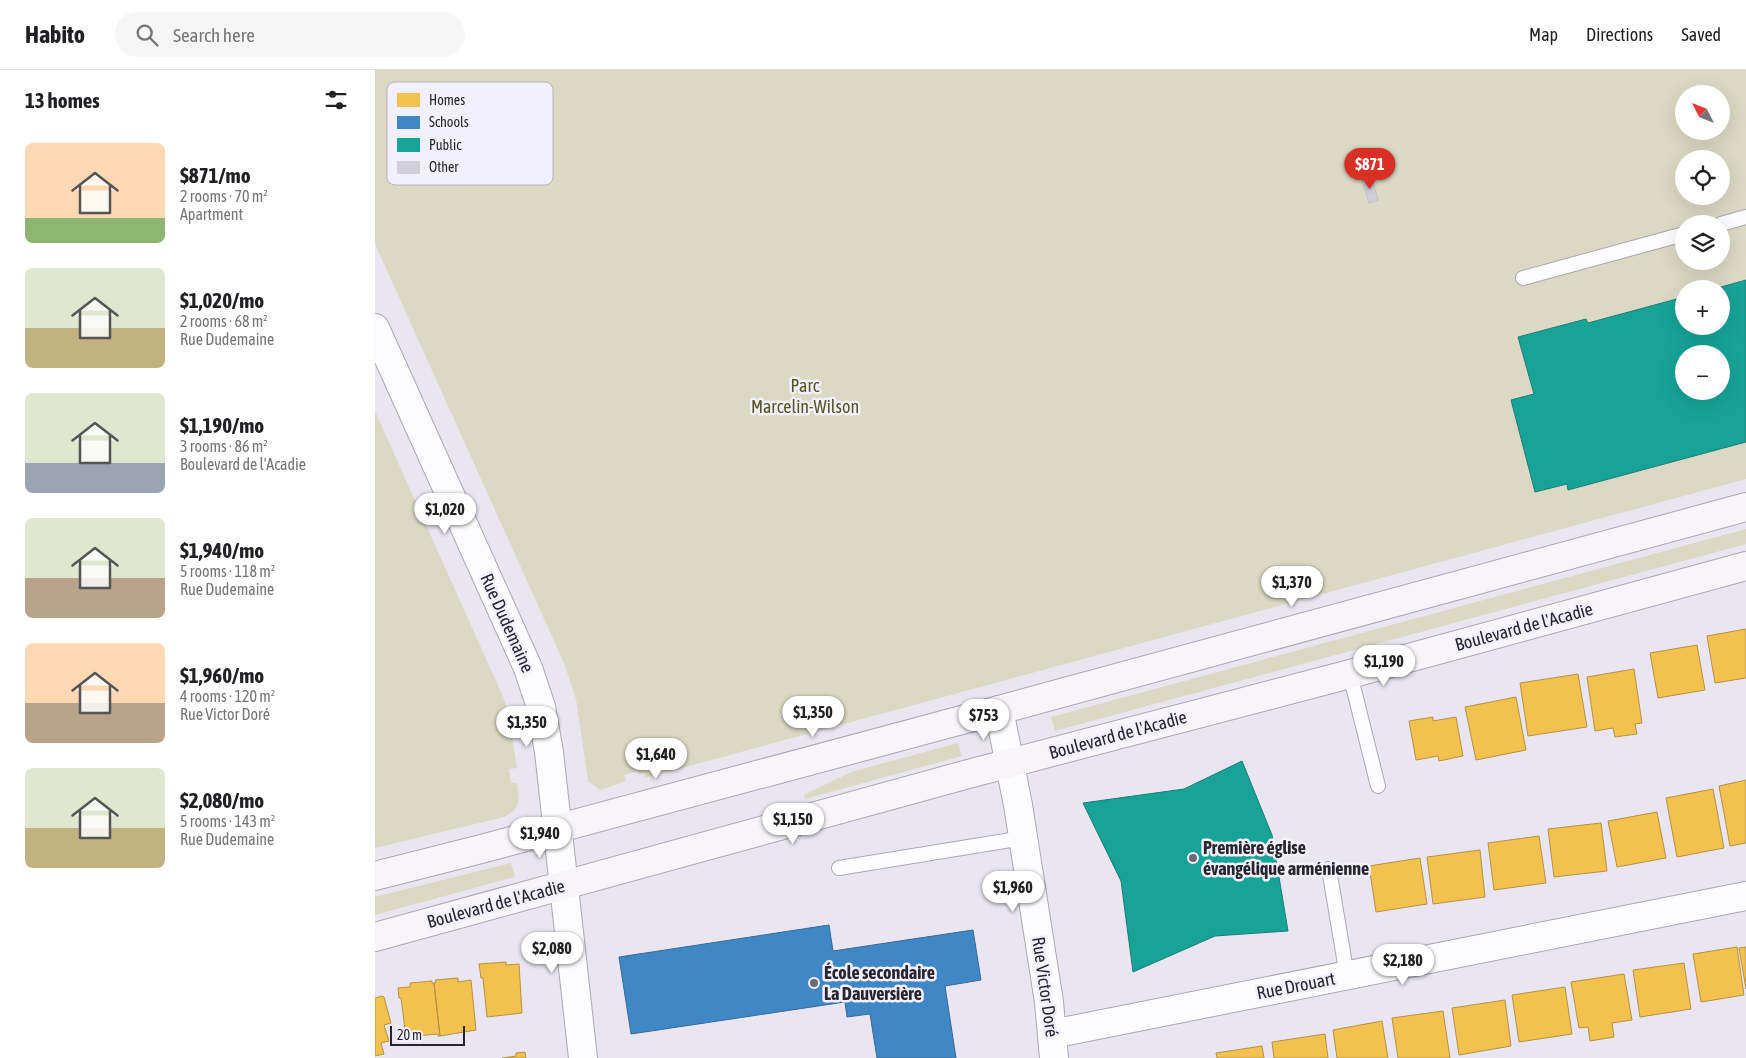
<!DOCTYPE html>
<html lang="en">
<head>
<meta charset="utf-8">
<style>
	body { margin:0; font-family:"Asap Condensed",sans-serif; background:#f6f6f6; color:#202124; height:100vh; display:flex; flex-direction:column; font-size:19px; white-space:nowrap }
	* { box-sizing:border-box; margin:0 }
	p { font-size:16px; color:#757577 }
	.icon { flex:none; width:28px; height:28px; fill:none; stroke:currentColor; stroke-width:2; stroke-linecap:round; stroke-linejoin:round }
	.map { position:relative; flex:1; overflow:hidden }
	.sheet { display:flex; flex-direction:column; background:#fff; width:375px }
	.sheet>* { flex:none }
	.needle { width:32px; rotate:312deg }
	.tools { position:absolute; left:1300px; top:15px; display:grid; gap:10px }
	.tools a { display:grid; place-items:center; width:55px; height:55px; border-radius:50%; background:#fff; box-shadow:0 5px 20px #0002; font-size:25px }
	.scale { position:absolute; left:15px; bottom:12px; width:75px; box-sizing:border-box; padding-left:5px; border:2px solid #28252e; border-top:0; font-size:14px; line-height:18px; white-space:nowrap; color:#28252e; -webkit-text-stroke:4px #f3f0fd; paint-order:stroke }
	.price { position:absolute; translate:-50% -42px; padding:0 11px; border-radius:18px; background:#fff; color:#222; font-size:16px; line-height:32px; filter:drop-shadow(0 1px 2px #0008) }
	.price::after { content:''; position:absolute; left:50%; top:30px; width:15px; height:11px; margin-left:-8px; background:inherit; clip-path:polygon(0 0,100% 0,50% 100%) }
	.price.current { background:#d93025; color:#fff }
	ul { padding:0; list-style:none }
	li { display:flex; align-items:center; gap:15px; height:125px; padding:0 25px }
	li span { display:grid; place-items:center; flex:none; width:140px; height:100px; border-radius:8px; color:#555 }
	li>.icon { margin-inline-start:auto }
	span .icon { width:60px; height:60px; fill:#fffc; stroke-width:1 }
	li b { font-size:21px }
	h2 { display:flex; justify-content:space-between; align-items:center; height:60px; padding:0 25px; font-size:21px }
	header { display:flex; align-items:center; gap:30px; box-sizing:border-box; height:70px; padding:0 25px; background:#fff; border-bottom:1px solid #e0e0e0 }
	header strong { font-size:24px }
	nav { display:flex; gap:28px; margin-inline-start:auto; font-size:18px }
	.search { width:350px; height:45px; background:#f6f6f6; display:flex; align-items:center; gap:12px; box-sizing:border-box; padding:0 18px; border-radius:28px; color:#757577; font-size:19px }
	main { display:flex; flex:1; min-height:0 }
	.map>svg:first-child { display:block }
</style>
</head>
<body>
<header>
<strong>Habito</strong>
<div class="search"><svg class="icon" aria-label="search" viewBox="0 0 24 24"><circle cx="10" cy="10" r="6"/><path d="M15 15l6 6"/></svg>Search here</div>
<nav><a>Map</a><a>Directions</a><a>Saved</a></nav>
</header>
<main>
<section class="sheet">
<h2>13 homes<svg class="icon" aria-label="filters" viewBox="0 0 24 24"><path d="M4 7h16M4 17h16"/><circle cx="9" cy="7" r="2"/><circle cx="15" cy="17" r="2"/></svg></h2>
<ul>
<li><span style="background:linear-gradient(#ffd9b3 75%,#8fb573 0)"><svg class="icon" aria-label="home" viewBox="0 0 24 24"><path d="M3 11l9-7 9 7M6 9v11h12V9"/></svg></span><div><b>$871/mo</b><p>2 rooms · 70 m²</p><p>Apartment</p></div></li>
<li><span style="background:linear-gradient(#dfe7d0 60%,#c2b280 0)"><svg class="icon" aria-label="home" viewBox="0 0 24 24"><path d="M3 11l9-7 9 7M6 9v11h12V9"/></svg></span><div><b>$1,020/mo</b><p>2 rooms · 68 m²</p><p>Rue Dudemaine</p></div></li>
<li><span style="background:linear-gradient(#dfe7d0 70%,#9aa5b1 0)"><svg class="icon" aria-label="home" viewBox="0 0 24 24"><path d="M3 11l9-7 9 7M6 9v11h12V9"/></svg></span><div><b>$1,190/mo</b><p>3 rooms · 86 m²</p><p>Boulevard de l'Acadie</p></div></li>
<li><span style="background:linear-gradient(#dfe7d0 60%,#b9a48a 0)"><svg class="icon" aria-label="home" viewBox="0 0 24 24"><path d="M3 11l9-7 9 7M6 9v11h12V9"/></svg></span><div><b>$1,940/mo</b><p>5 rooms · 118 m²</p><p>Rue Dudemaine</p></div></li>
<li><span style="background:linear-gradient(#ffd9b3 60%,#b9a48a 0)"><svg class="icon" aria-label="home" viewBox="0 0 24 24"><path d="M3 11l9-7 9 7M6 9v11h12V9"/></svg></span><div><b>$1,960/mo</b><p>4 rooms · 120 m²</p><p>Rue Victor Doré</p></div></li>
<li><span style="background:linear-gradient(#dfe7d0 60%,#c2b280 0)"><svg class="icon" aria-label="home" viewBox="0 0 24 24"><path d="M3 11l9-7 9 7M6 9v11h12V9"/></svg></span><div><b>$2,080/mo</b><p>5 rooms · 143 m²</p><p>Rue Dudemaine</p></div></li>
</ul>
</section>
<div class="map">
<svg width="1371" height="988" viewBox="0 0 1371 988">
	<rect width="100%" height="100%" fill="#e9e6f2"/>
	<path fill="#dbd9c3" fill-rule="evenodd" d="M 0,0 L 1371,0 L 1371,409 L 270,708 L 269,703 L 264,704 L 263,701 L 249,705 L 251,711 L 225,720 L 213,711 L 201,629 L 189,593 L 0,174 ZM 1309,24 L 1346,24 L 1346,61 L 1309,61 ZM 1309,89 L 1346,89 L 1346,126 L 1309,126 ZM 1309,154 L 1346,154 L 1346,191 L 1309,191 ZM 1309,219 L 1346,219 L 1346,256 L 1309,256 ZM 1309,284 L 1346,284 L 1346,321 L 1309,321 Z
		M 0,341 L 129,629 L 134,648 L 142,698 L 134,699 L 136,713 L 142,713 C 144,731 147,738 129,747 L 0,778 Z
		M 1371,459 L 1371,474 L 680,661 L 676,647 Z
		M 583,673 L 587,686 L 430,729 L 429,725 L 476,702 Z
		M 136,793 L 140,807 L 0,845 L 0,827 Z"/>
	<path fill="#f2c14e" stroke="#b59244" d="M 1371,559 L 1371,608 L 1340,613 L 1332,566 Z
		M 1322,575 L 1330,620 L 1283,628 L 1275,583 Z
		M 1259,599 L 1267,653 L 1260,654 L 1262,664 L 1240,667 L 1238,658 L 1220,661 L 1212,607 Z
		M 1203,604 L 1212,657 L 1153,666 L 1145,613 Z
		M 1141,627 L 1151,680 L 1101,690 L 1090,637 Z
		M 1058,647 L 1058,651 L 1081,647 L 1088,686 L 1064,691 L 1063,686 L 1041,690 L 1034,651 Z
		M 1371,710 L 1371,773 L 1355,776 L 1344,716 Z
		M 1338,719 L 1349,778 L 1302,787 L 1291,728 Z
		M 1282,742 L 1291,788 L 1242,797 L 1233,751 Z
		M 1226,753 L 1232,801 L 1179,807 L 1173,759 Z
		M 1164,766 L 1171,813 L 1119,820 L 1113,773 Z
		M 1105,780 L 1110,827 L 1058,834 L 1052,787 Z
		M 1045,788 L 1052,834 L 1001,842 L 994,796 Z
		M 1362,877 L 1369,925 L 1326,932 L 1318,884 Z
		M 1371,877 L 1371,919 L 1364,878 Z
		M 131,892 L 131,895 L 144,894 L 147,943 L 112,947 L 108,908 L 106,908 L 104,894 Z
		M 1309,893 L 1316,939 L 1265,947 L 1258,900 Z
		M 1249,904 L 1257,950 L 1237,953 L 1239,967 L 1215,971 L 1213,957 L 1204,958 L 1196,912 Z
		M 83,908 L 83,912 L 96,910 L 101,960 L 65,966 L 59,913 L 61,913 L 60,910 Z
		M 57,911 L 57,913 L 59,913 L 65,966 L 63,966 L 63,964 L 31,967 L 26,928 L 24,928 L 23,918 L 35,917 L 35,913 Z
		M 1190,917 L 1197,964 L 1144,972 L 1137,925 Z
		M 7,926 L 9,927 L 16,953 L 9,955 L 14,971 L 6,973 L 9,984 L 0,986 L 0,928 Z
		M 1130,930 L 1136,976 L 1084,985 L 1077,938 Z
		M 1068,941 L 1075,988 L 1023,988 L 1017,948 Z
		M 1007,951 L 1013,988 L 962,988 L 958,960 Z
		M 950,964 L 953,988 L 899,988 L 897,972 Z
		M 887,976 L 889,988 L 842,988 L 841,983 Z
		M 150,982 L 151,988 L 127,988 L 141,986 L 141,983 Z"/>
	<path fill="#3f88c5" stroke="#386a98" d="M 454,855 L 458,881 L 598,860 L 606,910 L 570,916 L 581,988 L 502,988 L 495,944 L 472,947 L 470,932 L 256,964 L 244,887 Z"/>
	<path fill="#17a398" stroke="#1c7d78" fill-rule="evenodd" d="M 1371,210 L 1371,372 L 1193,420 L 1192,414 L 1160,422 L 1136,330 L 1159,324 L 1143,267 L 1211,249 L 1213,253 L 1309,227 L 1309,256 L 1346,256 L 1346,219 L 1339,219 ZM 1309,284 L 1346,284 L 1346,321 L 1309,321 Z
		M 867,691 L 897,765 L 913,861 L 840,866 L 758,902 L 746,811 L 708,733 L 809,719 Z"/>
	<path fill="#d1cfd9" stroke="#c2c0c9" d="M 997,108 L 1003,130 L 994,133 L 987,110 Z"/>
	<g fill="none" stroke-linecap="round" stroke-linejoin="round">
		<g stroke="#aba8b2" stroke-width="16">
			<path id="service" d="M 1346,154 L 1371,147
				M 1148,208 L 1309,164
				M 975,604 L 1003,716
				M 464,798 L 648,768
				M 954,799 L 972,906"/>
		</g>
		<g stroke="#aba8b2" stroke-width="30">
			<path id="minor" d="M 624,640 L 643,735 L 674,932 L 679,988
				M 677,964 L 1371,826"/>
		</g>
		<g stroke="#aba8b2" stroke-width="30">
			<path id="tertiary" d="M 0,258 L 153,598 L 166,637 L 174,682 L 208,988"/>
		</g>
		<g stroke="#aba8b2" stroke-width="30">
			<path id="secondary" d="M 0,806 L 110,778 L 624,640 L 1371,437
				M 0,867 L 597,703 L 975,604 L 1371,496"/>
		</g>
		<use href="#service" stroke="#fcfbfd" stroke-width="14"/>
		<use href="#minor" stroke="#fcfbfd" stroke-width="28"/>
		<use href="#tertiary" stroke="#fcfbfd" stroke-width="28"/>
		<use href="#secondary" stroke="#f7f5fa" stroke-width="28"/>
	</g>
	<g fill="#6c6973" stroke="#f3f0fd" stroke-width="2">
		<circle cx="818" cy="788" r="5"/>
		<circle cx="439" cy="913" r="5"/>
	</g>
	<g text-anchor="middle" stroke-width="5" stroke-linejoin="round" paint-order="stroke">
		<g font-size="18" fill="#56541f" stroke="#f3f0fd">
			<text x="430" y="322">Parc<tspan x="430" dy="21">Marcelin-Wilson</tspan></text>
		</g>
		<g font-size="18" fill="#28252e" stroke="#f3f0fd">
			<text transform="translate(132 553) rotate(66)" y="6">Rue Dudemaine</text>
			<text transform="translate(1149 557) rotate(-15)" y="6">Boulevard de l'Acadie</text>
			<text transform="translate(743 665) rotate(-15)" y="6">Boulevard de l'Acadie</text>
			<text transform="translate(121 834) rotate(-15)" y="6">Boulevard de l'Acadie</text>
			<text transform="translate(921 916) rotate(-11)" y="6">Rue Drouart</text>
			<text transform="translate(670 917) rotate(82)" y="6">Rue Victor Doré</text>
		</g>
		<g font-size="18" font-weight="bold" fill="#28252e" stroke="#f3f0fd" text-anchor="start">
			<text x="828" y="784">Première église<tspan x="828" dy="21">évangélique arménienne</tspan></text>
			<text x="449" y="909">École secondaire<tspan x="449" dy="21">La Dauversière</tspan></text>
		</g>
	</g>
	<rect x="12" y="12" width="166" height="103" rx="8" fill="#f3f0fd" stroke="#b6b3bf" stroke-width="1"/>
	<rect x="22" y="23" width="23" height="14" fill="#f2c14e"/>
	<rect x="22" y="46" width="23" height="13" fill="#3f88c5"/>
	<rect x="22" y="68" width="23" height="14" fill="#17a398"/>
	<rect x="22" y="91" width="23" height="13" fill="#d1cfd9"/>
	<g font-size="14" fill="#28252e">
		<text x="54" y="35">Homes</text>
		<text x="54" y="57">Schools</text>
		<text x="54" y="80">Public</text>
		<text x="54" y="102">Other</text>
	</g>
</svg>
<div class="tools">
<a><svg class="needle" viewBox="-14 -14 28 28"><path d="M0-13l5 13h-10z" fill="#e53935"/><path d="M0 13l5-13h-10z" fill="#757577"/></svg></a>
<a><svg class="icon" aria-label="locate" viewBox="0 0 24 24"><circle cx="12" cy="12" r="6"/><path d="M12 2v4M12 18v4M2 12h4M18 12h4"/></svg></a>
<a><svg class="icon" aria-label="layers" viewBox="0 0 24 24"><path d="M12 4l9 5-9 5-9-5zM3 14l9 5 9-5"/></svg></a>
<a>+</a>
<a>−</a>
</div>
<div class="scale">20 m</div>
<b class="price current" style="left:995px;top:120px">$871</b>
<b class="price" style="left:70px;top:465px">$1,020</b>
<b class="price" style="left:917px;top:538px">$1,370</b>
<b class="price" style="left:1009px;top:617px">$1,190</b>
<b class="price" style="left:438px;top:668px">$1,350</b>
<b class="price" style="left:609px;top:671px">$753</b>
<b class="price" style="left:152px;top:678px">$1,350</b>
<b class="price" style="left:281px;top:710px">$1,640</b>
<b class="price" style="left:418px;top:775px">$1,150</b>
<b class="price" style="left:165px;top:789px">$1,940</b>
<b class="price" style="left:638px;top:843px">$1,960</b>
<b class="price" style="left:177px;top:904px">$2,080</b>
<b class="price" style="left:1028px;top:916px">$2,180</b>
</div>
</main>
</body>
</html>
